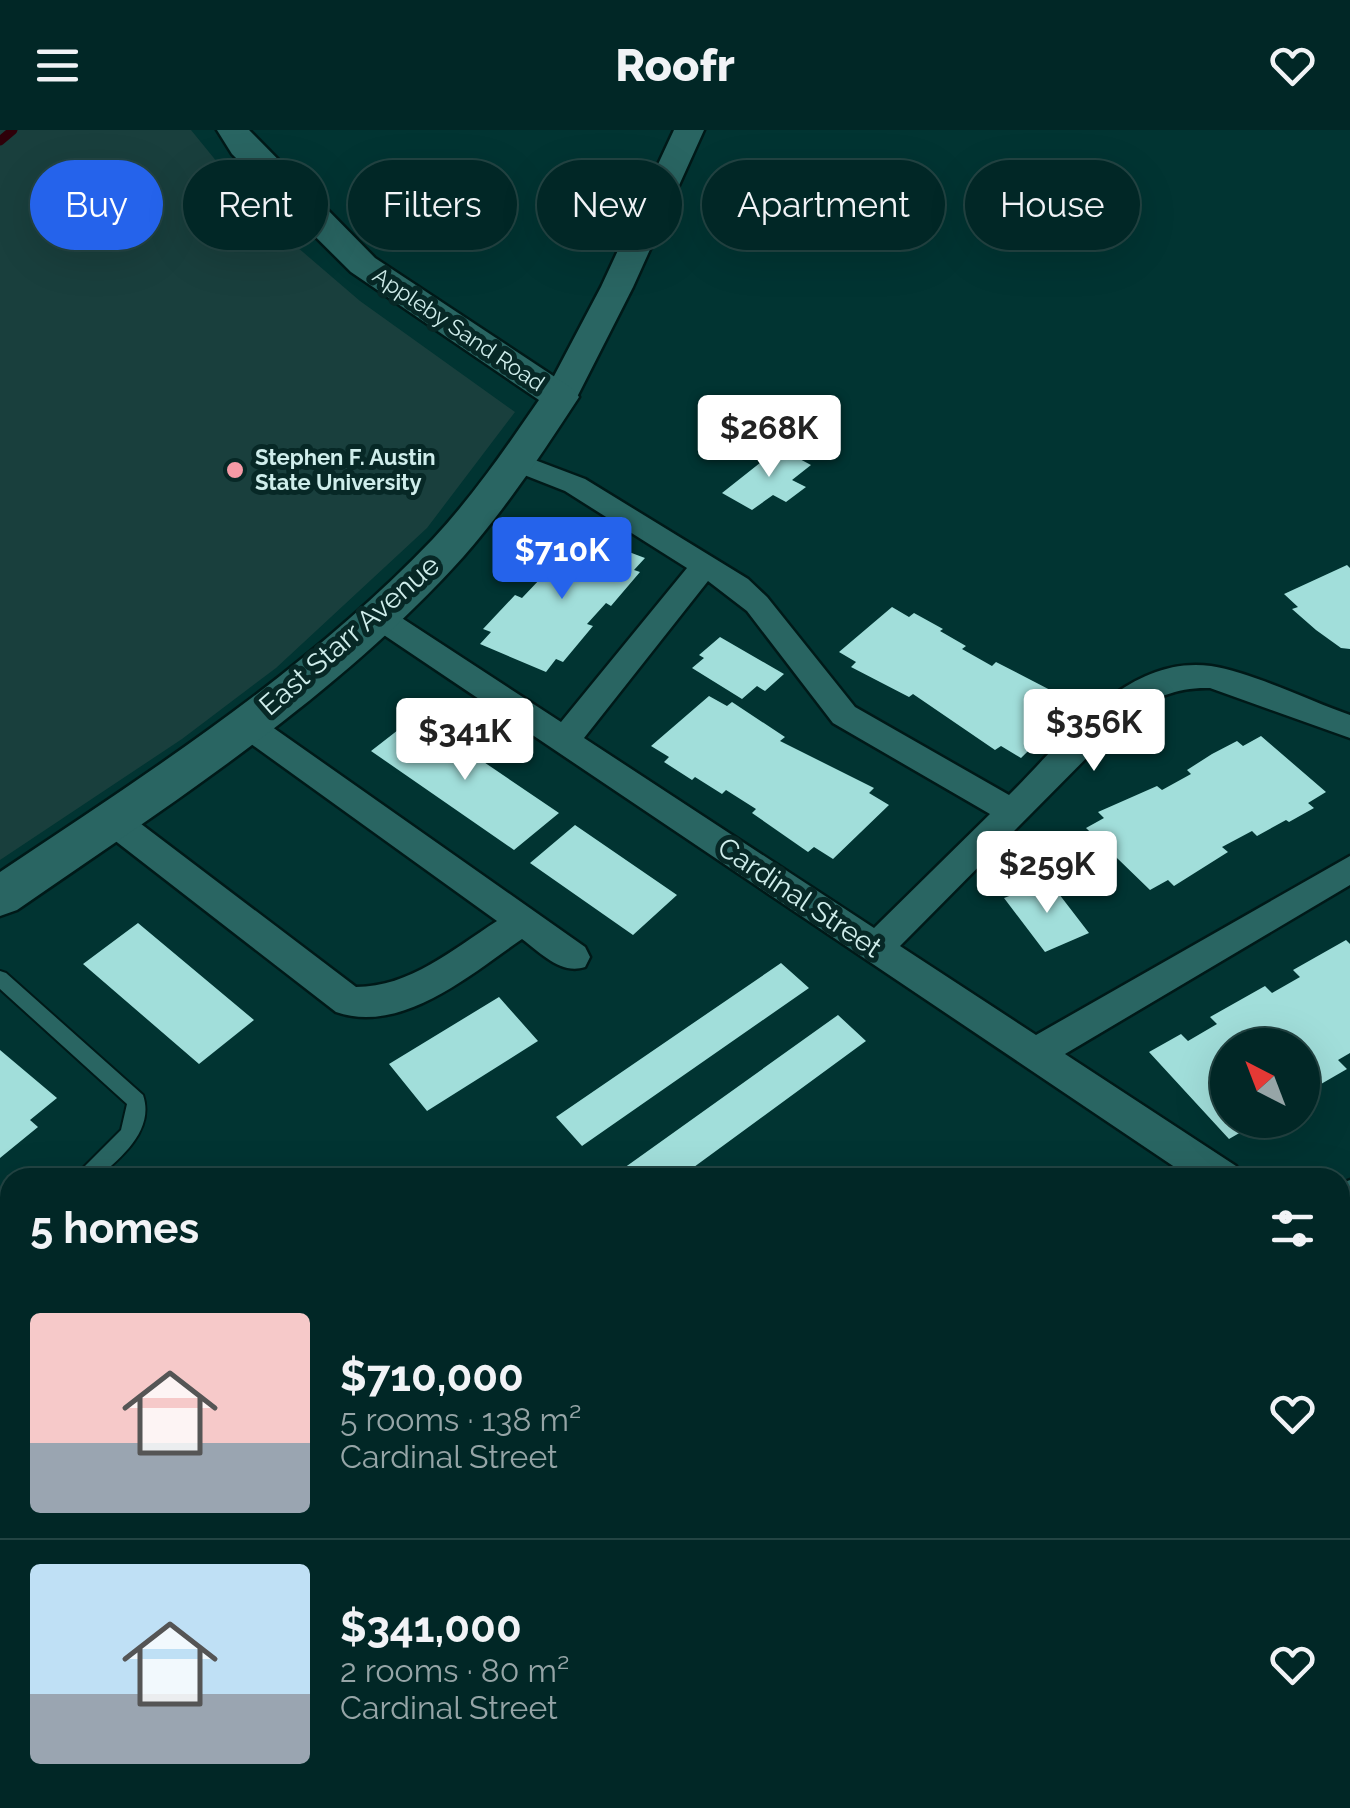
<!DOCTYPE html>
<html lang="en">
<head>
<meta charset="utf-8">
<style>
	body { margin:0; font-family:Raleway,sans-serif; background:#0b2f2e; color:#f1f3f6; height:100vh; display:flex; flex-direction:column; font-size:38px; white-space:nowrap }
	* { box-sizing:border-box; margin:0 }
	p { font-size:32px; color:#96a5a7 }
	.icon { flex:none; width:55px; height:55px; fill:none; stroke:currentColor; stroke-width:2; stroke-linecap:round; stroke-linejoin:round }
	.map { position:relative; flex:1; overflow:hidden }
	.panel { position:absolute; left:0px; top:1038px; width:1350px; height:642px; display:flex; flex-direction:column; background:#012726; border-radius:30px 30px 0 0; box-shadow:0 10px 40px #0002,0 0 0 2px #234443 }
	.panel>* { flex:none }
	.banner { position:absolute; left:30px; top:30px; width:1290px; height:90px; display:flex; gap:20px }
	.needle { width:65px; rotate:318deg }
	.tools { position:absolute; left:1210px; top:898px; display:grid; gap:20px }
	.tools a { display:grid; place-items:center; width:110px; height:110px; border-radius:50%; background:#012726; box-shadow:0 10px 40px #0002,0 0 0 2px #234443; font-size:50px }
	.price { position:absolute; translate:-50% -85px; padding:0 22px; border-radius:10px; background:#fff; color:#222; font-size:32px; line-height:65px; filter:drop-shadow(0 2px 5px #0008) }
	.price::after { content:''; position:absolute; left:50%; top:60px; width:30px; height:22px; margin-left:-15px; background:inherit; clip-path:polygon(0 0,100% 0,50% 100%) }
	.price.active { background:#2563eb; color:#fff }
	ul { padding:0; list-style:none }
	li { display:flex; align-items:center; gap:30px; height:250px; padding:0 30px }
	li+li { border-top:2px solid #234443 }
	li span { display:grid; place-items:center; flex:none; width:280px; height:200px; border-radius:10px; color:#555 }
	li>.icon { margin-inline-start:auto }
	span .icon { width:120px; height:120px; fill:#fffc; stroke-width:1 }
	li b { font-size:42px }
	h2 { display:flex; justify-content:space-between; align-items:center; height:120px; padding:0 30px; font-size:42px }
	.chip { padding:0 35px; border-radius:45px; background:#012726; box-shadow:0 10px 40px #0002,0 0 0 2px #234443; font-size:35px; line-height:90px }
	.chip.active { background:#2563eb; color:#fff }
	header { display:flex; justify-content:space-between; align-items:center; height:130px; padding:0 30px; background:#012726; font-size:45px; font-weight:800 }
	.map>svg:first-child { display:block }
</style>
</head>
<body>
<header><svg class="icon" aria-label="menu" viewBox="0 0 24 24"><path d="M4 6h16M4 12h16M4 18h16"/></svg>Roofr<svg class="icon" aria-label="heart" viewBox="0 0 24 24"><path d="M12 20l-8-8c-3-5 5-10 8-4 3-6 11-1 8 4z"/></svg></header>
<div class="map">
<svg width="1350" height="1678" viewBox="0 0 1350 1678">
	<rect width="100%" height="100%" fill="#013432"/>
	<path fill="#193f3d" d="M 0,0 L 191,0 L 261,86 L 360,171 L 515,282 L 427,398 L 276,538 L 182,609 L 0,730 Z"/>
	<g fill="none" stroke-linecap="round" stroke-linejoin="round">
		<path stroke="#2e0009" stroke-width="9" d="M 0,11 L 13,0"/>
	</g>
	<path fill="#a1deda" d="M 779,318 L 811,335 L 792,350 L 806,357 L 786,372 L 773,365 L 752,380 L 722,363 Z
		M 581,404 L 645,428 L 634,440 L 640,442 L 611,476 L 606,473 L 587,494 L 593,496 L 563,532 L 556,529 L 546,542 L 480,514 L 491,502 L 483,499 L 515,465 L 522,468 L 541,448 L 534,445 L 563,412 L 571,415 Z
		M 1347,435 L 1350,438 L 1350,519 L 1341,518 L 1316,500 L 1292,479 L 1298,477 L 1284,464 Z
		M 892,477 L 909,487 L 914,483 L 943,499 L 940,501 L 966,516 L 962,519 L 992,536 L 996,532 L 1056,563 L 1051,567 L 1071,579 L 1021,628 L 1001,616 L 995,620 L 913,564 L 909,567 L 851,537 L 856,532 L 839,522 Z
		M 720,507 L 784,544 L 765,561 L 757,556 L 742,569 L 692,538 L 704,528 L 699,525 Z
		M 709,566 L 727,576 L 732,572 L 785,607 L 780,611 L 874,658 L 869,663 L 889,675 L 833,729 L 814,717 L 808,722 L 752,683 L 756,679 L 726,660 L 722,664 L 695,647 L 692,650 L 664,632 L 669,627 L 651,616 Z
		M 416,586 L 503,645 L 559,683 L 514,720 L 371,621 Z
		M 1261,606 L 1326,662 L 1308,673 L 1314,678 L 1289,692 L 1286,690 L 1257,706 L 1252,701 L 1222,717 L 1228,722 L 1174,756 L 1168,750 L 1150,760 L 1086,698 L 1104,688 L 1098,682 L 1157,656 L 1162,660 L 1191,644 L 1187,640 L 1212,624 L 1237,611 L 1243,616 Z
		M 575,695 L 677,765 L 633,805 L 530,733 Z
		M 1049,751 L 1089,803 L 1045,822 L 1004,768 Z
		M 138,793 L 254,890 L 199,934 L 83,834 Z
		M 1346,810 L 1350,814 L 1350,923 L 1338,930 L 1347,939 L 1302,965 L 1302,915 L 1228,915 L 1228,990 L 1262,990 L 1229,1009 L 1149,922 L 1181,904 L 1188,911 L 1217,894 L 1210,887 L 1265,856 L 1272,863 L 1300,847 L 1293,840 Z
		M 781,833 L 809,858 L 582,1016 L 556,987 Z
		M 499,867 L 538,911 L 427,981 L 389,934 Z
		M 838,885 L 866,911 L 679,1048 L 610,1048 Z
		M 0,920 L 57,968 L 30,990 L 38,997 L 0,1028 Z
		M 0,1196 L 10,1205 L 10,1297 L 0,1307 Z
		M 10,1467 L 10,1557 L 0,1560 L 0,1469 Z"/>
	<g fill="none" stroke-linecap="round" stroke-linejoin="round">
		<g stroke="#001918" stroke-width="4">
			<path id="service" d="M 0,841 L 6,843 L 143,965 C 155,1000 121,1028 97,1048 L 73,1048 L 121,1000 L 127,974 L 0,859 Z
				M 10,1097 L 10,1116 L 0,1120 L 0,1101 Z"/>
		</g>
		<g stroke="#001918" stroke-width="5">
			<path id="minor" d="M 519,324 L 585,349 L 748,449 L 767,467 L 855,577 L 1009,665 C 1062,613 1126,524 1211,536 C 1251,542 1310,571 1350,585 L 1350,608 L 1210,558 C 1178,557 1155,567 1129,585 L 900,816 L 1036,905 L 1350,726 L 1350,755 L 1065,924 L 1236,1036 L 1242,1048 L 1191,1048 L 366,493 L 362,486 L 366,479 L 377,476 L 388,479 L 561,592 L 687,438 L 565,361 L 509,339 L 505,333 L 509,327 ZM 708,451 L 747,481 L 833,593 L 990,684 L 874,798 L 584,608 Z
				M 247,584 L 258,587 L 585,817 L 590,827 L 585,837 C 561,845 541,823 522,809 C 472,843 402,905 336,882 L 100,699 L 96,690 L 100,681 L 112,678 L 124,681 L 356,857 C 410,857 453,819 497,791 L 236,603 L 231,595 L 236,587 Z
				M 1350,1050 L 1350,1089 L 1340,1093 L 1340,1054 Z
				M 1340,1107 L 1350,1111 L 1350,1150 L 1340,1146 Z
				M 1350,1354 L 1350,1400 L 1340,1404 L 1340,1358 Z
				M 10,1397 L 10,1441 L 0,1443 L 0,1399 Z
				M 952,1670 L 1006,1670 L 1002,1678 L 948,1678 Z"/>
		</g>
		<g stroke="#001918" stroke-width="5">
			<path id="tertiary" d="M 674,0 L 704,0 L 633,157 L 577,267 L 572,274 L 560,277 L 548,274 L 543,267 L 601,157 Z"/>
		</g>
		<g stroke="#001918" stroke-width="5">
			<path id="secondary" d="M 217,0 L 249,0 L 375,128 L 573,259 L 579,267 C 543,322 507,377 463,427 C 336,568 172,673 17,780 L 0,786 L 0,742 C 151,641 307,541 433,409 C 473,366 506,318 539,270 L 351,142 L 232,24 Z"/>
		</g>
		<use href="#service" fill="#296562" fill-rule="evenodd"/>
		<use href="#minor" fill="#296562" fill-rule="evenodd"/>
		<use href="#tertiary" fill="#296562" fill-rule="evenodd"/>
		<use href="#secondary" fill="#296562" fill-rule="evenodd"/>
	</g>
	<circle fill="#f49aa6" stroke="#072826" stroke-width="4" cx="235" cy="340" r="10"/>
	<g text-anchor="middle" stroke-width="10" stroke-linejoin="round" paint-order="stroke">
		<g font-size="22" fill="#cfedeb" stroke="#072826">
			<text transform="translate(459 199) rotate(34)" y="8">Appleby Sand Road</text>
		</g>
		<g font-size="22" font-weight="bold" fill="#cfedeb" stroke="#072826" text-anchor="start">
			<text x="255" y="335">Stephen F. Austin<tspan x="255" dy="25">State University</tspan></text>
		</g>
		<g font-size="28" fill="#cfedeb" stroke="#072826">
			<text transform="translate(349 505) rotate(-41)" y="10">East Starr Avenue</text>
			<text transform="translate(800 767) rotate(34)" y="10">Cardinal Street</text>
		</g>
	</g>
</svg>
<div class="tools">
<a><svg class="needle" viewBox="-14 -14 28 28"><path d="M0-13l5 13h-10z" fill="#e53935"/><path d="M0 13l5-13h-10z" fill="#96a5a7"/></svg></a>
</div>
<b class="price" style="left:769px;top:350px">$268K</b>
<b class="price active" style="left:562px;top:472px">$710K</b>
<b class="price" style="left:1094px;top:644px">$356K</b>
<b class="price" style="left:465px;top:653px">$341K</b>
<b class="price" style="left:1047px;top:786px">$259K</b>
<div class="banner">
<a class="chip active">Buy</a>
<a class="chip">Rent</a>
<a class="chip">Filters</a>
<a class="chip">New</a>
<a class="chip">Apartment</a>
<a class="chip">House</a>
</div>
<section class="panel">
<h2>5 homes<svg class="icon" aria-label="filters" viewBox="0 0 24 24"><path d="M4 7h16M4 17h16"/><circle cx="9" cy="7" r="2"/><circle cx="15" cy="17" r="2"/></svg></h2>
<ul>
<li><span style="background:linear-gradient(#f6c9c9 65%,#9aa5b1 0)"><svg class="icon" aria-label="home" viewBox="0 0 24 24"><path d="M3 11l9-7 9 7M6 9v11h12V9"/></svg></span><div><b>$710,000</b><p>5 rooms · 138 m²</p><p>Cardinal Street</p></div><svg class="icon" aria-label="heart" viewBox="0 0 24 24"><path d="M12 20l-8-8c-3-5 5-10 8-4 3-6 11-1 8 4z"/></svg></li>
<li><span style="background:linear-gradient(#bfe0f5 65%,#9aa5b1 0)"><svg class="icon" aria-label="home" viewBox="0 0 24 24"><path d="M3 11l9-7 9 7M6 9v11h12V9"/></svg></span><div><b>$341,000</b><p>2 rooms · 80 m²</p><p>Cardinal Street</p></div><svg class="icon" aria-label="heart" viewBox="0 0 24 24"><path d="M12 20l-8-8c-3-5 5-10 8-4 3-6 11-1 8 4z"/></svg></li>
</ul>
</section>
</div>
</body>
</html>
